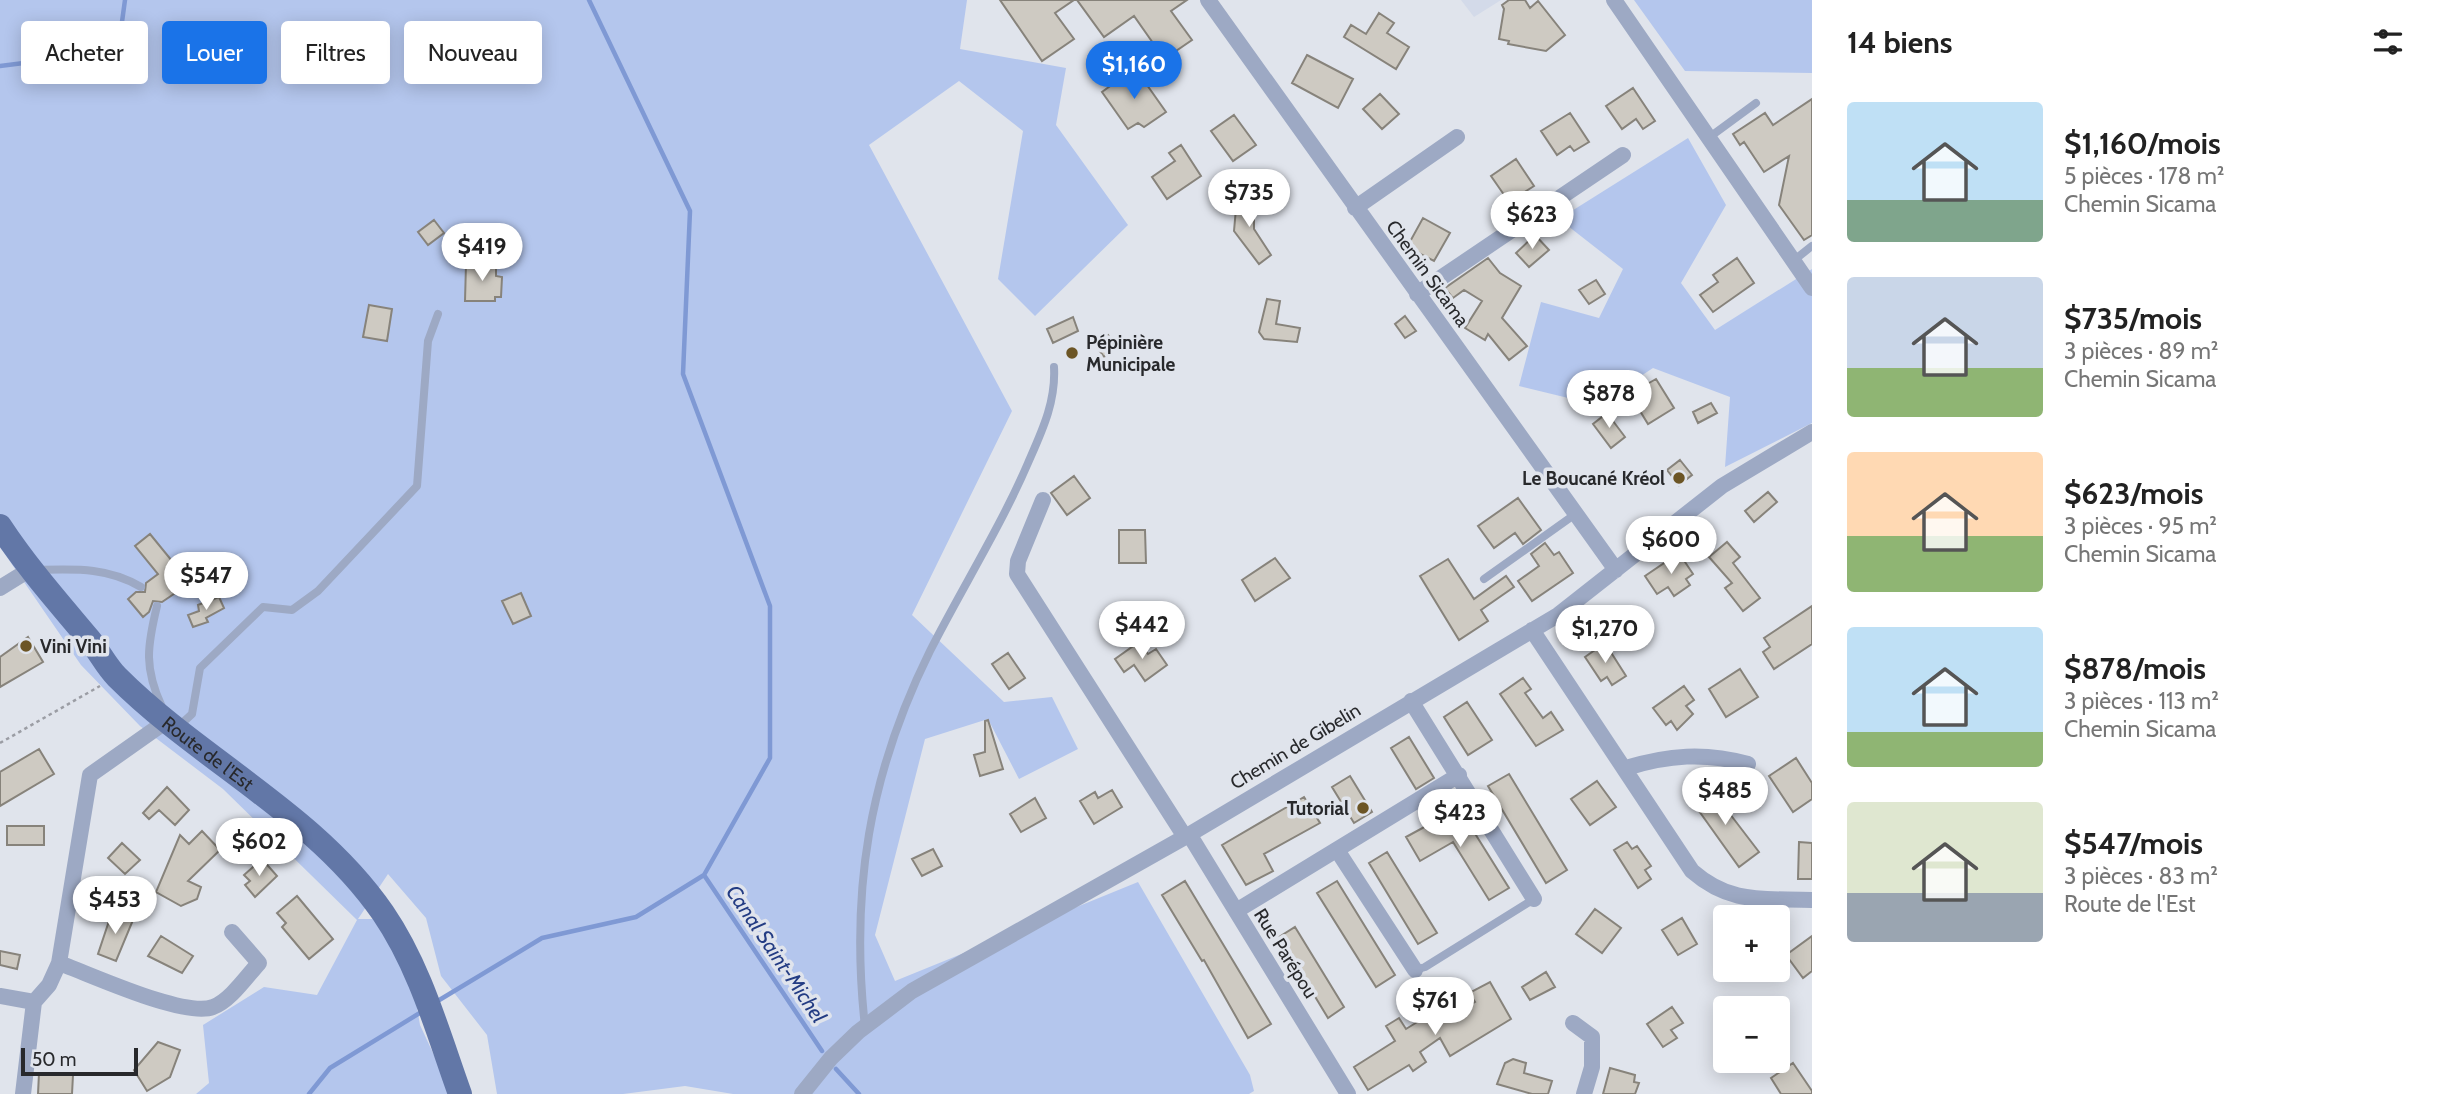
<!DOCTYPE html>
<html lang="fr">
<head>
<meta charset="utf-8">
<style>
	body { margin:0; font-family:Cabin,sans-serif; background:#f6f6f6; color:#222; height:100vh; display:flex; flex-direction:column; font-size:26px; white-space:nowrap }
	* { box-sizing:border-box; margin:0 }
	p { font-size:23px; color:#767676 }
	.icon { flex:none; width:38px; height:38px; fill:none; stroke:currentColor; stroke-width:2; stroke-linecap:round; stroke-linejoin:round }
	.map { position:relative; flex:1; overflow:hidden }
	.sheet { display:flex; flex-direction:column; background:#fff; width:630px }
	.sheet>* { flex:none }
	.hud { position:absolute; left:21px; top:21px; width:665px; height:63px; display:flex; gap:14px }
	.buttons { position:absolute; left:1713px; top:905px; display:grid; gap:14px }
	.buttons a { display:grid; place-items:center; width:77px; height:77px; border-radius:7px; background:#fff; box-shadow:0 4px 18px #0003; font-size:35px }
	.scale { position:absolute; left:21px; bottom:18px; width:117px; box-sizing:border-box; padding-left:7px; border:4px solid #28292c; border-top:0; font-size:19px; line-height:24px; white-space:nowrap; color:#28292c; -webkit-text-stroke:5px #e0e4ec; paint-order:stroke }
	.price { position:absolute; translate:-50% -60px; padding:0 16px; border-radius:24px; background:#fff; color:#222; font-size:23px; line-height:46px; filter:drop-shadow(0 2px 4px #0008) }
	.price::after { content:''; position:absolute; left:50%; top:42px; width:21px; height:16px; margin-left:-10px; background:inherit; clip-path:polygon(0 0,100% 0,50% 100%) }
	.price.selected { background:#1a73e8; color:#fff }
	ul { padding:0; list-style:none }
	li { display:flex; align-items:center; gap:21px; height:175px; padding:0 35px }
	li span { display:grid; place-items:center; flex:none; width:196px; height:140px; border-radius:7px; color:#555 }
	li>.icon { margin-inline-start:auto }
	span .icon { width:84px; height:84px; fill:#fffc; stroke-width:1 }
	li b { font-size:30px }
	h2 { display:flex; justify-content:space-between; align-items:center; height:84px; padding:0 35px; font-size:30px }
	.tag { padding:0 24px; border-radius:7px; background:#fff; box-shadow:0 4px 18px #0003; font-size:24px; line-height:63px }
	.tag.selected { background:#1a73e8; color:#fff }
	main { display:flex; flex:1; min-height:0 }
	.map>svg:first-child { display:block }
</style>
</head>
<body>
<main>
<div class="map">
<svg width="1812" height="1094" viewBox="0 0 1812 1094">
	<rect width="100%" height="100%" fill="#e0e4ec"/>
	<path fill="#d3dae9" d="M 1461,0 L 1501,0 L 1474,17 Z"/>
	<path fill="#b4c6ed" d="M 0,0 L 967,0 L 960,49 L 1066,68 L 1056,125 L 1128,225 L 1035,316 L 998,279 L 1023,131 L 959,81 L 869,145 L 1012,411 L 912,615 L 1004,702 L 1052,697 L 1078,749 L 1019,779 L 988,719 L 925,739 L 875,935 L 895,981 L 1138,882 L 1250,1075 L 1254,1091 L 1249,1094 L 733,1094 L 685,1086 L 623,1094 L 497,1094 L 487,1035 L 441,976 L 426,918 L 388,874 L 358,919 L 381,919 L 412,978 L 420,1025 L 452,1094 L 196,1094 L 209,1083 L 203,1025 L 264,987 L 317,995 L 357,920 L 223,789 L 140,726 L 81,665 L 0,547 Z
		M 1634,0 L 1812,0 L 1812,73 L 1685,71 Z
		M 1688,138 L 1726,205 L 1681,283 L 1715,330 L 1812,269 L 1812,423 L 1725,467 L 1730,397 L 1653,368 L 1597,405 L 1519,386 L 1541,302 L 1599,318 L 1623,269 L 1559,219 Z"/>
	<g fill="none" stroke-linecap="round" stroke-linejoin="round">
		<path stroke="#7f99d4" stroke-width="4.5" d="M 0,66 L 118,51 L 125,0
			M 704,875 L 822,1051
			M 436,1002 L 542,938 L 636,917 L 704,875 L 770,758 L 770,606 L 683,374 L 690,211 L 589,0
			M 836,1069 L 859,1094
			M 309,1094 L 330,1068 L 423,1011"/>
	</g>
	<path fill="#cecac2" stroke="#87837b" stroke-width="2" d="M 1000,0 L 1074,0 L 1055,13 L 1074,39 L 1042,61 Z
		M 1077,0 L 1187,0 L 1171,11 L 1192,40 L 1170,55 L 1167,49 L 1160,53 L 1134,16 L 1104,37 Z
		M 1509,0 L 1525,0 L 1530,8 L 1538,1 L 1565,35 L 1546,51 L 1508,44 L 1509,41 L 1499,39 L 1504,9 L 1502,5 Z
		M 1379,13 L 1394,23 L 1387,33 L 1409,47 L 1396,69 L 1344,37 L 1351,25 L 1366,34 Z
		M 1307,55 L 1353,79 L 1338,108 L 1292,83 Z
		M 1135,68 L 1166,112 L 1144,127 L 1138,123 L 1128,129 L 1102,92 Z
		M 1633,88 L 1655,121 L 1643,129 L 1636,119 L 1622,129 L 1606,106 Z
		M 1380,94 L 1399,114 L 1382,129 L 1363,109 Z
		M 1812,99 L 1812,235 L 1804,240 L 1779,205 L 1789,156 L 1764,172 L 1744,142 L 1740,145 L 1733,134 L 1765,113 L 1773,125 Z
		M 1570,113 L 1589,142 L 1574,151 L 1570,146 L 1557,155 L 1541,131 Z
		M 1234,115 L 1256,145 L 1233,161 L 1211,131 Z
		M 1181,145 L 1201,176 L 1167,199 L 1152,177 L 1175,161 L 1169,153 Z
		M 1516,159 L 1534,186 L 1509,202 L 1491,176 Z
		M 1237,197 L 1254,199 L 1254,229 L 1271,255 L 1259,264 L 1234,231 Z
		M 1423,218 L 1450,233 L 1434,261 L 1407,247 Z
		M 434,220 L 444,233 L 428,245 L 418,232 Z
		M 1535,235 L 1549,250 L 1529,267 L 1516,253 Z
		M 1488,258 L 1500,273 L 1521,286 L 1502,318 L 1527,346 L 1509,360 L 1488,334 L 1485,340 L 1465,328 L 1482,301 L 1464,290 L 1453,298 L 1445,288 Z
		M 1737,258 L 1754,283 L 1713,312 L 1700,295 L 1718,282 L 1713,275 Z
		M 466,264 L 496,265 L 496,276 L 502,277 L 501,297 L 495,297 L 495,301 L 465,301 Z
		M 1596,280 L 1605,294 L 1589,304 L 1579,290 Z
		M 1267,299 L 1280,301 L 1276,324 L 1300,328 L 1297,342 L 1264,339 L 1259,332 Z
		M 369,305 L 392,309 L 387,341 L 363,337 Z
		M 1405,316 L 1416,331 L 1405,338 L 1395,324 Z
		M 1073,317 L 1078,331 L 1053,343 L 1047,329 Z
		M 1108,335 L 1117,346 L 1104,357 L 1095,344 Z
		M 1656,379 L 1674,408 L 1648,424 L 1637,406 L 1642,403 L 1635,391 Z
		M 1711,403 L 1717,413 L 1698,423 L 1693,412 Z
		M 1607,413 L 1625,437 L 1611,448 L 1593,424 Z
		M 1680,460 L 1692,475 L 1679,485 L 1667,470 Z
		M 1074,476 L 1090,498 L 1067,515 L 1051,493 Z
		M 1768,492 L 1777,502 L 1754,522 L 1745,511 Z
		M 1518,498 L 1541,530 L 1523,544 L 1515,533 L 1494,548 L 1478,526 Z
		M 1119,530 L 1145,530 L 1146,563 L 1119,563 Z
		M 150,534 L 190,583 L 162,602 L 153,601 L 149,612 L 143,617 L 128,599 L 136,592 L 145,592 L 146,583 L 158,574 L 135,546 Z
		M 1727,542 L 1740,557 L 1733,563 L 1760,598 L 1743,611 L 1725,588 L 1732,583 L 1709,557 Z
		M 1545,543 L 1554,555 L 1559,552 L 1573,573 L 1532,601 L 1518,581 L 1539,566 L 1531,554 Z
		M 1679,553 L 1693,574 L 1686,579 L 1690,585 L 1674,596 L 1668,587 L 1657,594 L 1645,576 Z
		M 1275,558 L 1290,578 L 1255,601 L 1242,580 Z
		M 1448,559 L 1474,599 L 1506,576 L 1514,587 L 1481,610 L 1488,621 L 1459,640 L 1420,576 Z
		M 521,593 L 531,616 L 513,624 L 502,601 Z
		M 219,597 L 224,608 L 206,618 L 208,622 L 193,627 L 188,615 L 199,611 L 198,605 Z
		M 1812,606 L 1812,644 L 1774,669 L 1763,652 L 1770,647 L 1764,638 Z
		M 28,637 L 43,662 L 0,687 L 0,657 Z
		M 1139,642 L 1148,654 L 1156,649 L 1167,665 L 1145,681 L 1134,665 L 1124,672 L 1115,659 Z
		M 1605,643 L 1626,676 L 1612,685 L 1607,677 L 1601,681 L 1585,657 Z
		M 1008,653 L 1025,678 L 1009,689 L 992,664 Z
		M 1740,669 L 1758,697 L 1726,717 L 1709,689 Z
		M 1523,678 L 1531,689 L 1525,693 L 1543,718 L 1551,712 L 1563,730 L 1536,746 L 1500,694 Z
		M 1684,686 L 1694,700 L 1686,706 L 1693,714 L 1677,730 L 1671,721 L 1666,725 L 1653,708 Z
		M 1467,702 L 1492,740 L 1468,755 L 1444,717 Z
		M 988,720 L 1003,769 L 980,776 L 974,755 L 985,752 L 985,721 Z
		M 1409,737 L 1434,778 L 1416,789 L 1391,748 Z
		M 39,749 L 54,774 L 0,806 L 0,772 Z
		M 1796,758 L 1812,783 L 1812,799 L 1793,812 L 1769,776 Z
		M 1509,774 L 1567,870 L 1546,883 L 1488,786 Z
		M 1350,776 L 1372,812 L 1354,823 L 1332,787 Z
		M 1597,781 L 1616,807 L 1590,825 L 1571,799 Z
		M 1707,784 L 1759,852 L 1739,867 L 1694,804 L 1699,800 L 1695,793 Z
		M 167,787 L 189,810 L 175,825 L 159,810 L 149,819 L 143,813 Z
		M 1112,790 L 1122,807 L 1094,824 L 1080,801 L 1095,792 L 1098,798 Z
		M 1304,797 L 1320,823 L 1264,854 L 1273,871 L 1246,885 L 1222,845 Z
		M 1035,798 L 1046,818 L 1021,832 L 1010,814 Z
		M 1459,808 L 1509,888 L 1489,900 L 1453,842 L 1420,861 L 1406,837 Z
		M 7,826 L 44,826 L 44,845 L 7,845 Z
		M 202,831 L 220,850 L 188,881 L 201,887 L 197,899 L 181,906 L 156,892 L 180,835 L 189,844 Z
		M 1627,842 L 1632,849 L 1637,846 L 1651,866 L 1645,870 L 1651,879 L 1638,888 L 1614,850 Z
		M 1799,842 L 1812,843 L 1812,879 L 1798,879 Z
		M 122,843 L 140,860 L 125,874 L 108,858 Z
		M 933,849 L 942,866 L 922,876 L 912,859 Z
		M 1387,852 L 1437,933 L 1418,944 L 1369,863 Z
		M 262,859 L 277,876 L 255,897 L 245,885 L 250,881 L 244,875 Z
		M 1185,881 L 1271,1024 L 1248,1038 L 1204,960 L 1202,961 L 1162,895 Z
		M 1337,881 L 1395,975 L 1376,987 L 1317,893 Z
		M 297,896 L 333,939 L 309,959 L 282,927 L 286,923 L 277,913 Z
		M 1595,909 L 1621,928 L 1602,953 L 1576,934 Z
		M 112,912 L 133,920 L 116,961 L 98,954 Z
		M 1682,918 L 1697,944 L 1678,955 L 1662,930 Z
		M 1295,927 L 1344,1007 L 1328,1018 L 1279,937 Z
		M 161,936 L 193,956 L 182,973 L 148,956 Z
		M 1812,936 L 1812,971 L 1803,978 L 1786,955 Z
		M 0,951 L 20,955 L 17,969 L 0,965 Z
		M 1546,972 L 1555,987 L 1530,1000 L 1522,987 Z
		M 1490,982 L 1511,1019 L 1450,1056 L 1440,1038 L 1420,1052 L 1426,1062 L 1413,1071 L 1409,1065 L 1368,1090 L 1354,1067 L 1395,1041 L 1386,1026 L 1399,1018 L 1406,1029 L 1427,1016 L 1433,1026 L 1475,1002 L 1469,993 Z
		M 1672,1007 L 1683,1023 L 1671,1030 L 1677,1038 L 1663,1047 L 1647,1024 Z
		M 158,1042 L 180,1050 L 170,1077 L 147,1091 L 134,1070 Z
		M 1513,1059 L 1526,1063 L 1524,1073 L 1552,1081 L 1548,1094 L 1532,1094 L 1497,1084 L 1505,1063 Z
		M 1793,1063 L 1812,1091 L 1812,1094 L 1781,1094 L 1771,1078 Z
		M 1610,1068 L 1635,1075 L 1634,1082 L 1639,1083 L 1635,1094 L 1603,1094 Z
		M 39,1073 L 73,1075 L 72,1094 L 38,1094 Z"/>
	<g fill="none" stroke-linecap="round" stroke-linejoin="round">
		<path stroke="#9b9da4" stroke-width="2.5" stroke-dasharray="3.5 3.5" stroke-linecap="butt" d="M 0,743 L 100,686"/>
		<path stroke="#9da9c4" stroke-width="8" d="M 1707,139 L 1756,103
			M 1793,261 L 1812,246
			M 37,570 C 75,569 108,567 141,587
			M 1484,579 L 1574,515
			M 157,606 C 147,647 144,668 162,707
			M 179,726 L 192,714 L 200,668 L 263,607 L 292,610 L 318,591 L 417,486 L 428,341 L 438,314
			M 1415,970 L 1425,967 L 1534,899
			M 865,1027 C 850,891 869,774 930,651 C 962,588 1000,528 1028,463 C 1042,431 1056,402 1054,367"/>
		<path stroke="#9da9c4" stroke-width="16" d="M 1208,0 L 1616,570
			M 1614,0 L 1812,288
			M 1355,208 L 1457,137
			M 1417,294 L 1623,155
			M 1043,500 L 1018,561 L 1017,574 L 1185,837
			M 0,588 L 29,570
			M 1532,630 L 1692,871 C 1731,905 1763,898 1812,900
			M 1411,701 L 1534,899
			M 1626,768 C 1668,755 1705,752 1748,764
			M 1189,834 L 1348,1094
			M 1337,850 L 1415,970
			M 1236,911 L 1459,775
			M 59,963 C 90,974 184,1018 213,1007 C 230,1001 247,976 259,963 L 232,932
			M 0,996 L 34,1002
			M 1573,1023 L 1592,1037 L 1592,1067 L 1584,1094
			M 23,1094 L 34,1002 L 49,985 L 59,963 L 90,775 L 168,720
			M 802,1094 L 831,1058 L 858,1032 L 912,991 L 1185,837 L 1558,615 L 1722,486 L 1812,432"/>
		<path stroke="#6277a7" stroke-width="24" id="s1" d="M 0,526 C 27,567 58,602 89,639 C 99,651 106,666 117,677 C 201,761 315,814 383,913 C 420,967 438,1033 460,1094"/>
	</g>
	<g fill="#6c5525" stroke="#e0e4ec" stroke-width="2.5">
		<circle cx="1072" cy="353" r="7"/>
		<circle cx="1679" cy="478" r="7"/>
		<circle cx="26" cy="646" r="7"/>
		<circle cx="1363" cy="808" r="7"/>
	</g>
	<g text-anchor="middle" stroke-width="7" stroke-linejoin="round" paint-order="stroke">
		<g font-size="19" fill="#28292c" stroke="#e0e4ec">
			<text transform="translate(1428 273) rotate(54)" y="7">Chemin Sicama</text>
			<text transform="translate(1295 746) rotate(-31)" y="7">Chemin de Gibelin</text>
			<text dy="7" stroke="none"><textPath href="#s1" startOffset="310">Route de l'Est</textPath></text>
			<text transform="translate(1286 953) rotate(58)" y="7">Rue Parépou</text>
		</g>
		<g font-size="19" font-weight="bold" fill="#28292c" stroke="#e0e4ec" text-anchor="start">
			<text x="1086" y="349">Pépinière<tspan x="1086" dy="22">Municipale</tspan></text>
			<text x="1665" y="485" text-anchor="end">Le Boucané Kréol</text>
			<text x="40" y="653">Vini Vini</text>
			<text x="1349" y="815" text-anchor="end">Tutorial</text>
		</g>
		<g font-size="21" font-style="italic" fill="#233c83" stroke="#e0e4ec">
			<text transform="translate(776 954) rotate(56)" y="7">Canal Saint-Michel</text>
		</g>
	</g>
</svg>
<div class="buttons">
<a>+</a>
<a>−</a>
</div>
<div class="scale">50 m</div>
<b class="price selected" style="left:1134px;top:101px">$1,160</b>
<b class="price" style="left:1249px;top:229px">$735</b>
<b class="price" style="left:1532px;top:251px">$623</b>
<b class="price" style="left:482px;top:283px">$419</b>
<b class="price" style="left:1609px;top:430px">$878</b>
<b class="price" style="left:1671px;top:576px">$600</b>
<b class="price" style="left:206px;top:612px">$547</b>
<b class="price" style="left:1142px;top:661px">$442</b>
<b class="price" style="left:1605px;top:665px">$1,270</b>
<b class="price" style="left:1725px;top:827px">$485</b>
<b class="price" style="left:1460px;top:849px">$423</b>
<b class="price" style="left:259px;top:878px">$602</b>
<b class="price" style="left:115px;top:936px">$453</b>
<b class="price" style="left:1435px;top:1037px">$761</b>
<div class="hud">
<a class="tag">Acheter</a>
<a class="tag selected">Louer</a>
<a class="tag">Filtres</a>
<a class="tag">Nouveau</a>
</div>
</div>
<section class="sheet">
<h2>14 biens<svg class="icon" aria-label="filters" viewBox="0 0 24 24"><path d="M4 7h16M4 17h16"/><circle cx="9" cy="7" r="2"/><circle cx="15" cy="17" r="2"/></svg></h2>
<ul>
<li><span style="background:linear-gradient(#bfe0f5 70%,#7fa58c 0)"><svg class="icon" aria-label="home" viewBox="0 0 24 24"><path d="M3 11l9-7 9 7M6 9v11h12V9"/></svg></span><div><b>$1,160/mois</b><p>5 pièces · 178 m²</p><p>Chemin Sicama</p></div></li>
<li><span style="background:linear-gradient(#c9d6e8 65%,#8fb573 0)"><svg class="icon" aria-label="home" viewBox="0 0 24 24"><path d="M3 11l9-7 9 7M6 9v11h12V9"/></svg></span><div><b>$735/mois</b><p>3 pièces · 89 m²</p><p>Chemin Sicama</p></div></li>
<li><span style="background:linear-gradient(#ffd9b3 60%,#8fb573 0)"><svg class="icon" aria-label="home" viewBox="0 0 24 24"><path d="M3 11l9-7 9 7M6 9v11h12V9"/></svg></span><div><b>$623/mois</b><p>3 pièces · 95 m²</p><p>Chemin Sicama</p></div></li>
<li><span style="background:linear-gradient(#bfe0f5 75%,#8fb573 0)"><svg class="icon" aria-label="home" viewBox="0 0 24 24"><path d="M3 11l9-7 9 7M6 9v11h12V9"/></svg></span><div><b>$878/mois</b><p>3 pièces · 113 m²</p><p>Chemin Sicama</p></div></li>
<li><span style="background:linear-gradient(#dfe7d0 65%,#9aa5b1 0)"><svg class="icon" aria-label="home" viewBox="0 0 24 24"><path d="M3 11l9-7 9 7M6 9v11h12V9"/></svg></span><div><b>$547/mois</b><p>3 pièces · 83 m²</p><p>Route de l'Est</p></div></li>
</ul>
</section>
</main>
</body>
</html>
